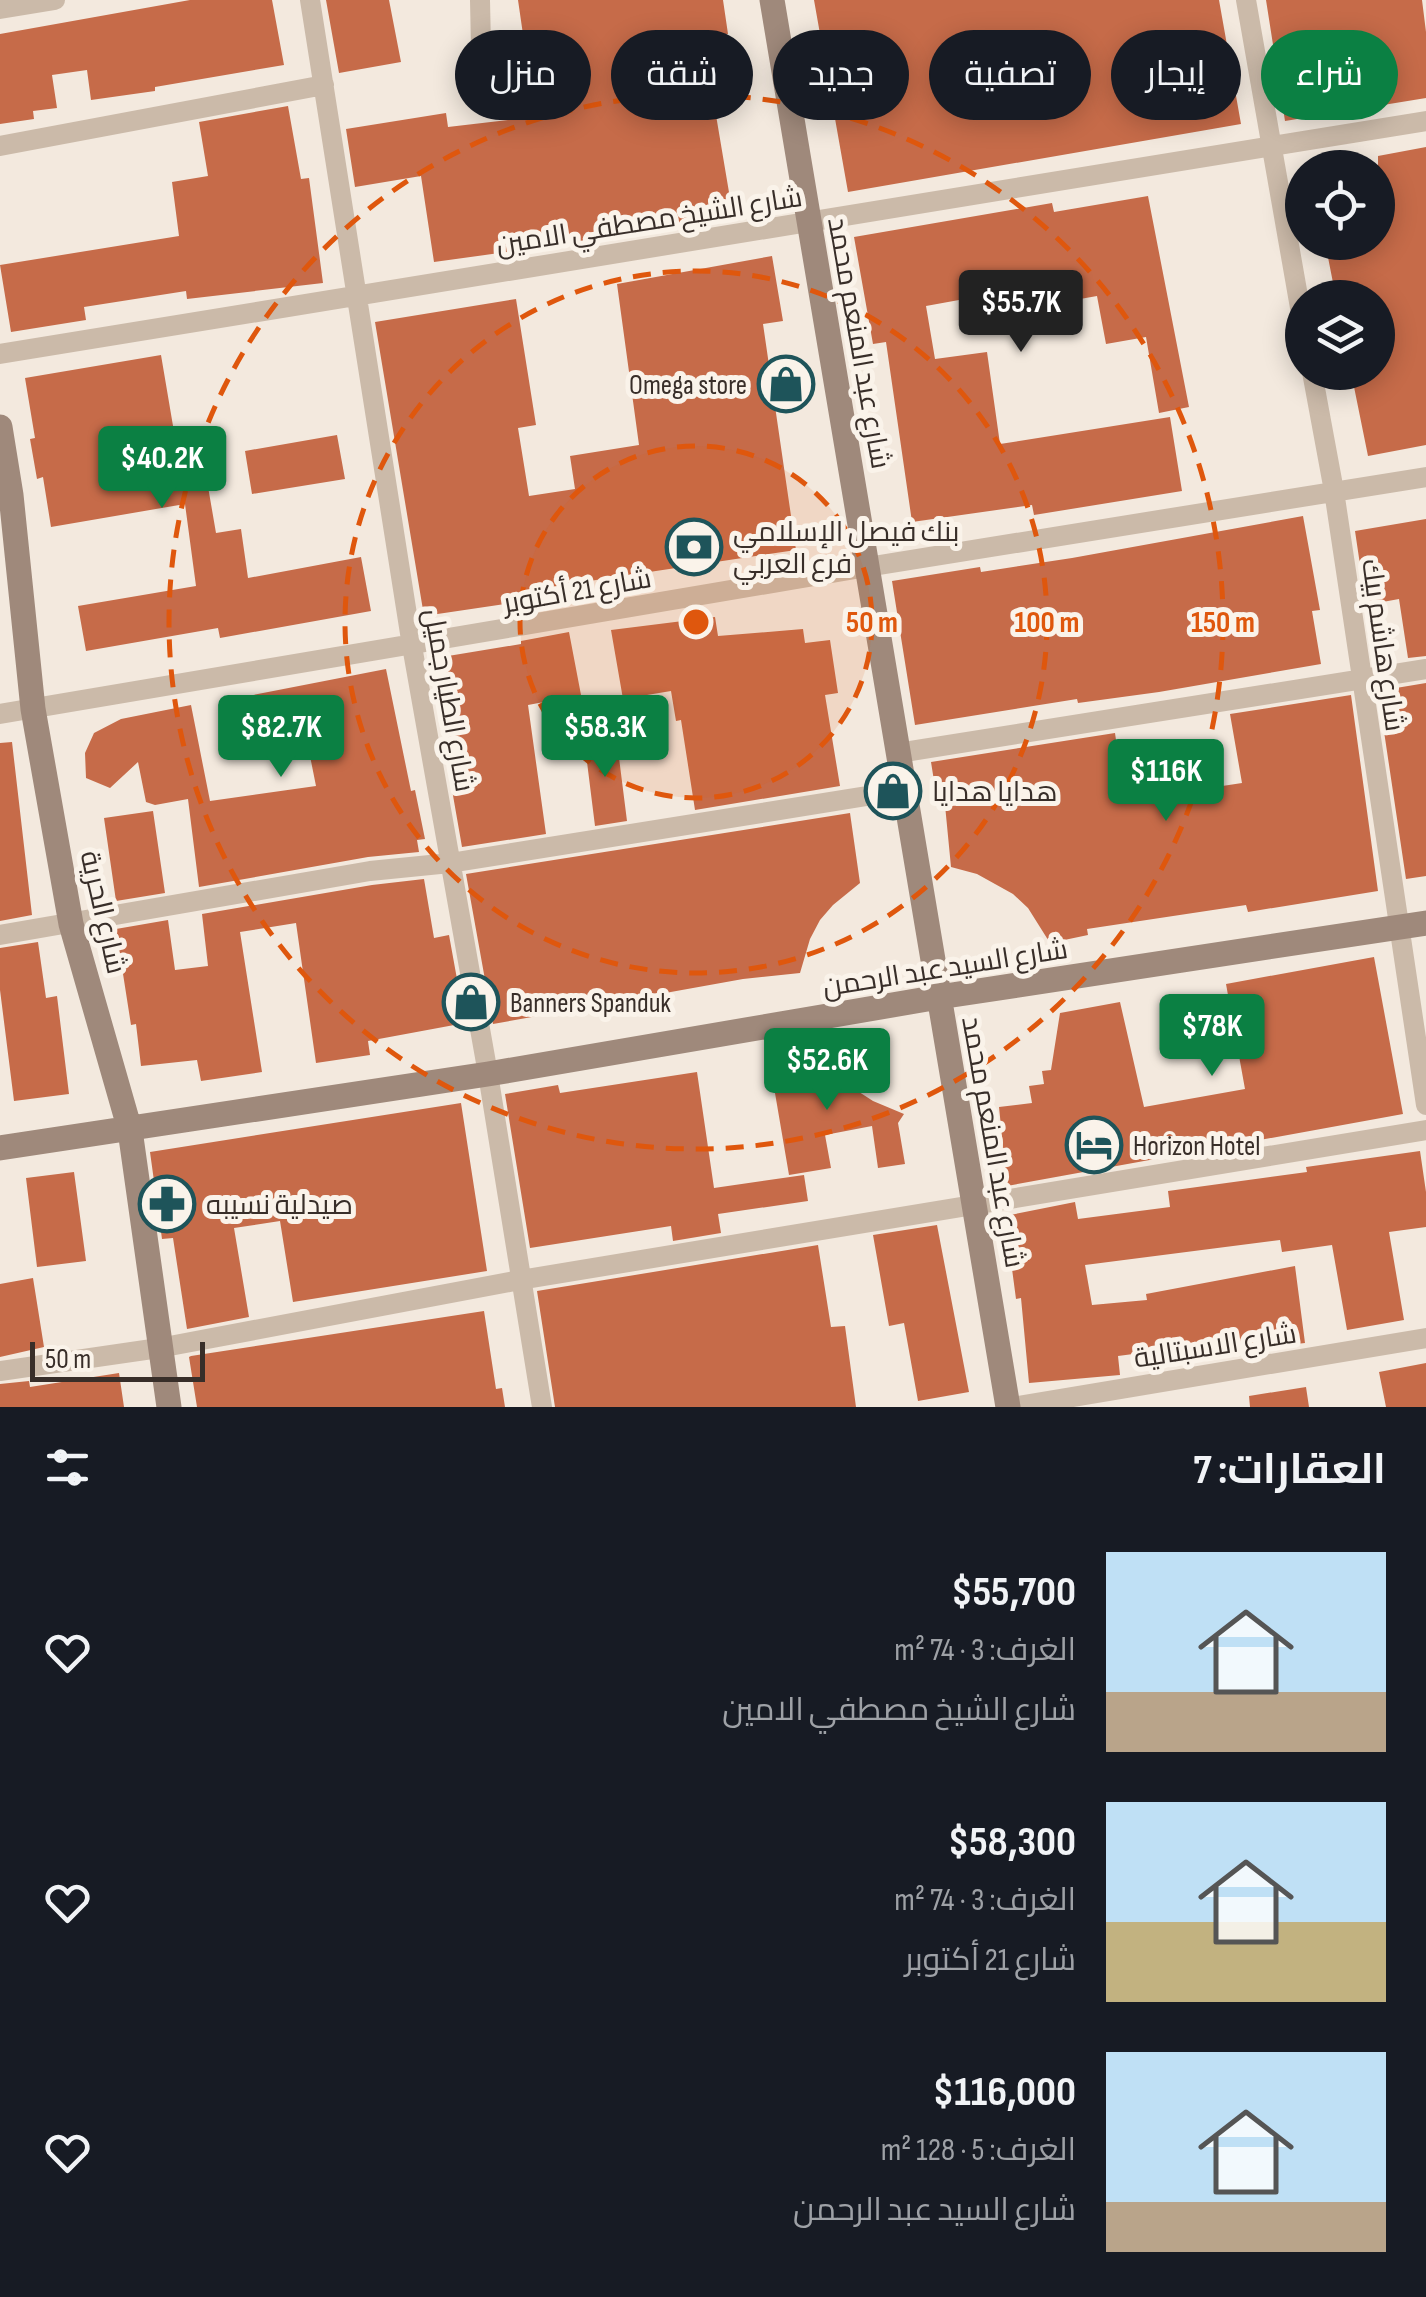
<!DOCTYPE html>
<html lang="ar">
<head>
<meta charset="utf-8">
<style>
	body { margin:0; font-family:"Sofia Sans Condensed",Cairo,sans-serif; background:#242831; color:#f1f3f6; direction:rtl; height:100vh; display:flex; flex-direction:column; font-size:38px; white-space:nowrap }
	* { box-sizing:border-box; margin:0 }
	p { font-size:32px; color:#9ea1a6 }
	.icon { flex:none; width:55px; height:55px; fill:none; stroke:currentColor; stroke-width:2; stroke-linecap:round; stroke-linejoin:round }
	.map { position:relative; height:1407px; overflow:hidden; direction:ltr }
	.details { display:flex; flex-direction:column; background:#171b24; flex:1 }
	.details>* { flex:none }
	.top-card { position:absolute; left:30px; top:30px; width:1368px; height:90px; direction:rtl; display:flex; gap:20px }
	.controls { position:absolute; left:1285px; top:150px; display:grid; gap:20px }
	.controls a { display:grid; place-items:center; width:110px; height:110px; border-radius:50%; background:#171b24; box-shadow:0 5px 25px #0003; font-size:50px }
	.scale { position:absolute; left:30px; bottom:25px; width:175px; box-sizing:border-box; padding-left:10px; border:5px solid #382e29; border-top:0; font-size:28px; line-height:35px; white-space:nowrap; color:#382e29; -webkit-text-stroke:8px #faf3ea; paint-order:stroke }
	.price { position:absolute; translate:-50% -85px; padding:0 22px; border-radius:10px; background:#0b8043; color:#fff; font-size:32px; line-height:65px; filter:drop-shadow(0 2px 5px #0008) }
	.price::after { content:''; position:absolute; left:50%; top:60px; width:30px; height:22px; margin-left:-15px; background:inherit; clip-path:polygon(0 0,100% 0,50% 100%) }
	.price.current { background:#222; color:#fff }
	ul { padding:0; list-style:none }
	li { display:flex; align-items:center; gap:30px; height:250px; padding:0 40px }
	li span { display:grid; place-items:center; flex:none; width:280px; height:200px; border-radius:0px; color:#555 }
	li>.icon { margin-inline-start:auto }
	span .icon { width:120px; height:120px; fill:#fffc; stroke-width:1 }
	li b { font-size:42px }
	h2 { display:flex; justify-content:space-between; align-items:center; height:120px; padding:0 40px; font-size:42px }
	.tag { padding:0 35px; border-radius:45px; background:#171b24; box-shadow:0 5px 25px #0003; font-size:35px; line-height:90px }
	.tag.current { background:#0b8043; color:#fff }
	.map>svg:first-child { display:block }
</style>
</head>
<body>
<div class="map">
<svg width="1426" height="1407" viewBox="0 0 1426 1407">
	<rect width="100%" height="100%" fill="#f3e9de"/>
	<path fill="#c66b49" d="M 190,0 L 272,0 L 284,65 L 155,87 L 155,91 L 91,100 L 87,70 L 52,75 L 57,108 L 33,111 L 34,119 L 0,124 L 0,34 Z
		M 326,0 L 389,0 L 401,62 L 339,73 Z
		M 518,0 L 723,0 L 728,34 L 703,38 L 733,216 L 638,234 L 434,262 L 421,176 L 355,187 L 346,129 L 446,113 L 448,127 L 535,117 Z
		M 814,0 L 1219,0 L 1241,124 L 848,192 Z
		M 1266,0 L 1422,0 L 1426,32 L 1426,98 L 1285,121 Z
		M 288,106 L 301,179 L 309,178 L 323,283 L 187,299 L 186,291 L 84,307 L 86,320 L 11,332 L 0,265 L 179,236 L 172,182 L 208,176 L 199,122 Z
		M 1426,147 L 1426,445 L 1368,456 L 1351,372 L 1378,372 L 1378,298 L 1336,298 L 1325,242 L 1378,242 L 1378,156 Z
		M 1148,196 L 1189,407 L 1159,413 L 1146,337 L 1106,344 L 1097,296 L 1018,310 L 1014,290 L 926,306 L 935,359 L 987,352 L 1000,444 L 1170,417 L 1182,491 L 1034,515 L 1032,505 L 912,522 L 886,342 L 873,344 L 854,237 L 1052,203 L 1054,212 Z
		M 772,256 L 783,321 L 763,324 L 796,550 L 523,591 L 525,601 L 424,616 L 375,322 L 516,299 L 536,425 L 518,428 L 529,496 L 575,489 L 570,456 L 639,445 L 617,284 Z
		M 161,355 L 182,479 L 206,475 L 216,533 L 241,529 L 248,578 L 361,557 L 371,611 L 220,638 L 218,628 L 86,651 L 78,606 L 196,586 L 185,504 L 51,527 L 43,477 L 37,479 L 30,439 L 35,438 L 25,378 Z
		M 337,435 L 345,479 L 252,494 L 245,451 Z
		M 1303,516 L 1320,610 L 1312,611 L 1321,664 L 1159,692 L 1078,703 L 1077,699 L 915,725 L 892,581 L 980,567 L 981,572 L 1072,558 Z
		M 1426,519 L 1426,656 L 1408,658 L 1399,599 L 1366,605 L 1355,531 Z
		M 715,617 L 718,636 L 803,629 L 805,643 L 830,640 L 838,693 L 825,695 L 840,786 L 695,810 L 681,720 L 676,721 L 671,691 L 623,699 L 611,630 Z
		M 569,632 L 581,695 L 528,705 L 546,834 L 462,847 L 447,761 L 452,760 L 436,658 L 521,644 L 521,641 Z
		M 386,669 L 411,791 L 415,790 L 425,839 L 417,840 L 419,852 L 368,857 L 199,887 L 188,799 L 155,805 L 146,802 L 138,762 L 110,788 L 86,778 L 85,753 L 94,733 L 121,719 L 191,705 L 210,801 L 316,786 L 307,741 L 254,750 L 243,697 Z
		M 1426,683 L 1426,876 L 1406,879 L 1378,691 Z
		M 1351,695 L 1378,891 L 1248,912 L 1246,905 L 1087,929 L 1088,935 L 1050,943 L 1028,908 L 1013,894 L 977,874 L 951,867 L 945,805 L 938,806 L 931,762 L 1115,733 L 1118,754 L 1143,750 L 1150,797 L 1242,783 L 1230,714 Z
		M 616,734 L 627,821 L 595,826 L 584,738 Z
		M 12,742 L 32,915 L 0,921 L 0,743 Z
		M 153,811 L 165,893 L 116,901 L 104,818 Z
		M 850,813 L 860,883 L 833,905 L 820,920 L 810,939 L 800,973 L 743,979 L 493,1024 L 466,874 Z
		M 424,879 L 434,938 L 449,935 L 465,1023 L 368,1041 L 370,1055 L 316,1063 L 296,923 L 240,932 L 262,1072 L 201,1081 L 197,1060 L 141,1066 L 136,1024 L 131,1025 L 116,929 L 168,920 L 175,970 L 208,966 L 202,914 L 372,885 Z
		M 38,942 L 46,998 L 57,996 L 69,1094 L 14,1101 L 0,990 L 0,948 Z
		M 1374,957 L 1403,1114 L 1007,1186 L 999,1107 L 1032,1103 L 1029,1086 L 1044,1084 L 1042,1071 L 1051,1070 L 1060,1013 L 1120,1002 L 1144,1107 L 1245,1089 L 1226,984 Z
		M 811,1051 L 812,1058 L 825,1057 L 856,1090 L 873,1101 L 904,1114 L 898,1123 L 905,1164 L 878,1168 L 872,1126 L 825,1135 L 831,1168 L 789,1175 L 769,1058 Z
		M 697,1072 L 714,1188 L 804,1175 L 808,1201 L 718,1214 L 721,1233 L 673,1241 L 671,1226 L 530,1248 L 505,1094 L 558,1085 L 560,1093 Z
		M 461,1103 L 487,1271 L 293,1302 L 280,1221 L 234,1228 L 249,1317 L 187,1329 L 173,1238 L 162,1239 L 150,1152 Z
		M 1420,1151 L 1426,1192 L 1426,1227 L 1389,1232 L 1404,1320 L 1347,1330 L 1332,1245 L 1282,1252 L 1280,1240 L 1085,1265 L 1092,1305 L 1147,1300 L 1146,1294 L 1295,1266 L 1305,1343 L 1251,1349 L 1251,1343 L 1158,1360 L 1156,1351 L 1118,1356 L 1120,1375 L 1029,1383 L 1021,1298 L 1016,1299 L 1005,1216 L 1075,1202 L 1078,1219 L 1170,1207 L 1168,1191 L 1307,1172 L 1306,1167 Z
		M 74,1172 L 86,1261 L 37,1267 L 26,1178 Z
		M 937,1225 L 969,1392 L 918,1401 L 904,1323 L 889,1326 L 873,1235 Z
		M 818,1245 L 831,1327 L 845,1326 L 856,1407 L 555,1407 L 537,1291 Z
		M 33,1278 L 44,1347 L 0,1357 L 0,1284 Z
		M 484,1311 L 496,1389 L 502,1388 L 505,1407 L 197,1407 L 189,1357 L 191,1356 Z
		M 1426,1363 L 1426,1407 L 1386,1407 L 1379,1372 Z
		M 119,1373 L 124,1407 L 0,1407 L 0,1384 L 29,1381 L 30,1387 Z
		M 1306,1387 L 1309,1407 L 1250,1407 L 1249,1396 Z"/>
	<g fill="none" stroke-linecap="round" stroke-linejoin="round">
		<path stroke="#cbbaa9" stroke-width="20" d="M 310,0 L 412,646 L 488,1074 L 542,1407
			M 480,0 L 482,95
			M 1246,0 L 1302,319
			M 0,9 L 55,0
			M 0,146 L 324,85
			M 0,354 L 1426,121
			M 1312,372 L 1334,491 L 1426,1105
			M 0,714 L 867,567 L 1426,477
			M 898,753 L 1426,669
			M 0,935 L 370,871 L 450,863 L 904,790
			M 0,1371 L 159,1348 L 520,1280 L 1426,1130
			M 1013,1407 L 1426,1338"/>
		<path stroke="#9f897b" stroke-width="25" d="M 772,0 L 1008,1407
			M 0,427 L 11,495 L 33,709 L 71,924 L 130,1130 L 169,1407
			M 0,1148 L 488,1074 L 939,997 L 1426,923"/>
	</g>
	<circle cx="696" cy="622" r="176" fill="#df570d" fill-opacity=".12"/>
	<g fill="none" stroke="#df570d" stroke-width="5" stroke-dasharray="18 12">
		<circle cx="696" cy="622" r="176"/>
		<circle cx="696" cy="622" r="351"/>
		<circle cx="696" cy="622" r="527"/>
	</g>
	<defs>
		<g id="shop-ring" transform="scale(2.875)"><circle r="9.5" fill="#faf3ea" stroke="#1e545a" stroke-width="1.5"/><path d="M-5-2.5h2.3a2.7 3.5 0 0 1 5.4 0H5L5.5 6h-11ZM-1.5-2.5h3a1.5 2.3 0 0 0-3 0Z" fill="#1e545a"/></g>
		<g id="bank-ring" transform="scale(2.875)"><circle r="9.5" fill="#faf3ea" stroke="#1e545a" stroke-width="1.5"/><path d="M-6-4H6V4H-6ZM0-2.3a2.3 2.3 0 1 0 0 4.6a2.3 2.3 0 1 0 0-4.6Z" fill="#1e545a"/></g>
		<g id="hotel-ring" transform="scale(2.875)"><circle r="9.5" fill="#faf3ea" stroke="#1e545a" stroke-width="1.5"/><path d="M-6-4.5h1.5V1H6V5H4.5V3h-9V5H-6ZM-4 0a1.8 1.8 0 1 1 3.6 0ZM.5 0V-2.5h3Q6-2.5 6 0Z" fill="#1e545a"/></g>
		<g id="pharmacy-ring" transform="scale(2.875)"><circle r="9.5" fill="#faf3ea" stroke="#1e545a" stroke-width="1.5"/><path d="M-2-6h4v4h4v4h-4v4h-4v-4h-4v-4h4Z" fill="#1e545a"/></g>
	</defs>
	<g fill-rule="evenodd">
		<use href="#shop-ring" x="786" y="384"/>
		<use href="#bank-ring" x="694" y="547"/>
		<use href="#shop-ring" x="893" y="791"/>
		<use href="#shop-ring" x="471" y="1002"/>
		<use href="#hotel-ring" x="1094" y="1145"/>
		<use href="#pharmacy-ring" x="167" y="1204"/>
	</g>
	<g text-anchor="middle" stroke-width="10" stroke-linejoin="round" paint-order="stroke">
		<g font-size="28" fill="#382e29" stroke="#faf3ea">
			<text transform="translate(649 220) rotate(-9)" y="10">شارع الشيخ مصطفي الامين</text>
			<text transform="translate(860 343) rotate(80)" y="10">شارع عبد المنعم محمد</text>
			<text transform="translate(577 590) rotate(-10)" y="10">شارع 21 أكتوبر</text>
			<text transform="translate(1384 645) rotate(82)" y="10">شارع هاشم بيك</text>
			<text transform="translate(450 700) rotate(80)" y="10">شارع الطيار جميل</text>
			<text transform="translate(104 912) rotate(77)" y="10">شارع الحرية</text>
			<text transform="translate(945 967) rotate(-9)" y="10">شارع السيد عبد الرحمن</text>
			<text transform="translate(994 1142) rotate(80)" y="10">شارع عبد المنعم محمد</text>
			<text transform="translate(1215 1345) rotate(-9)" y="10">شارع الاسبتالية</text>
		</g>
		<g font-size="28" fill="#382e29" stroke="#faf3ea" text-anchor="start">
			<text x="747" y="394" text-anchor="end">Omega store</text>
			<text x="733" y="541">بنك فيصل الإسلامي<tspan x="733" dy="32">فرع العربي</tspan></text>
			<text x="932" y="801">هدايا هدايا</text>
			<text x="510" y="1012">Banners Spanduk</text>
			<text x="1133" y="1155">Horizon Hotel</text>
			<text x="206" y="1214">صيدلية نسيبه</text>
		</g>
	</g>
	<circle cx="696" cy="622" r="15" fill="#df570d" stroke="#faf3ea" stroke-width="5"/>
	<g font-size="30" text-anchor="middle" font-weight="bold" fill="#df570d" stroke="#faf3ea" stroke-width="10" stroke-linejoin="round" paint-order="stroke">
		<text x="872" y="632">50 m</text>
		<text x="1047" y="632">100 m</text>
		<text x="1223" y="632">150 m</text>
	</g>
</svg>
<div class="controls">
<a><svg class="icon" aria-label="locate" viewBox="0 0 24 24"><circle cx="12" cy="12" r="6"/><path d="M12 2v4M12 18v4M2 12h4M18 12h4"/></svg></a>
<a><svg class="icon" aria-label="layers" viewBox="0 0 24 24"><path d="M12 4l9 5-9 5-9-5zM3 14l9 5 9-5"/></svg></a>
</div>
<div class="scale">50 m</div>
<b class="price current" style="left:1021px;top:355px">$55.7K</b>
<b class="price" style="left:162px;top:511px">$40.2K</b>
<b class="price" style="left:281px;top:780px">$82.7K</b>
<b class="price" style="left:605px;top:780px">$58.3K</b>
<b class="price" style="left:1166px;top:824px">$116K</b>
<b class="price" style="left:1212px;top:1079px">$78K</b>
<b class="price" style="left:827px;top:1113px">$52.6K</b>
<div class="top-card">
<a class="tag current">شراء</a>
<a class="tag">إيجار</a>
<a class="tag">تصفية</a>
<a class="tag">جديد</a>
<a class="tag">شقة</a>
<a class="tag">منزل</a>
</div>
</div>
<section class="details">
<h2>العقارات: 7<svg class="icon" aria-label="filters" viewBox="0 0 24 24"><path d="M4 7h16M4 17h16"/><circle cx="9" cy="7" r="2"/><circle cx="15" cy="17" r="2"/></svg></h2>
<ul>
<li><span style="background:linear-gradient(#bfe0f5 70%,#b9a48a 0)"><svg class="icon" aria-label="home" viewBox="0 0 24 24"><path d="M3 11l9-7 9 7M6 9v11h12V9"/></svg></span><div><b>$55,700</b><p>الغرف: 3 · 74 m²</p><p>شارع الشيخ مصطفي الامين</p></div><svg class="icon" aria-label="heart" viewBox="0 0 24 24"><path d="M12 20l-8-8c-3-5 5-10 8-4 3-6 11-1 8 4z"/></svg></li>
<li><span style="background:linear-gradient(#bfe0f5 60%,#c2b280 0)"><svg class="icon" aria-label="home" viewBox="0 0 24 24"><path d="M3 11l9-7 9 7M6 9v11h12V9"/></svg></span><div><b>$58,300</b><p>الغرف: 3 · 74 m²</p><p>شارع 21 أكتوبر</p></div><svg class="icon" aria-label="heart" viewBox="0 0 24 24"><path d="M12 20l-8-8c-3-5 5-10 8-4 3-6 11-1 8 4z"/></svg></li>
<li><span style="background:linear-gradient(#bfe0f5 75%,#b9a48a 0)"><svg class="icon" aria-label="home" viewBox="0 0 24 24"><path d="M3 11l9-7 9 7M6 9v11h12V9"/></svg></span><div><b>$116,000</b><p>الغرف: 5 · 128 m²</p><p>شارع السيد عبد الرحمن</p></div><svg class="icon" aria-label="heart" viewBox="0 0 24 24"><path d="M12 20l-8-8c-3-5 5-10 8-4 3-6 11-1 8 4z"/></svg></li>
</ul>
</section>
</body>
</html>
